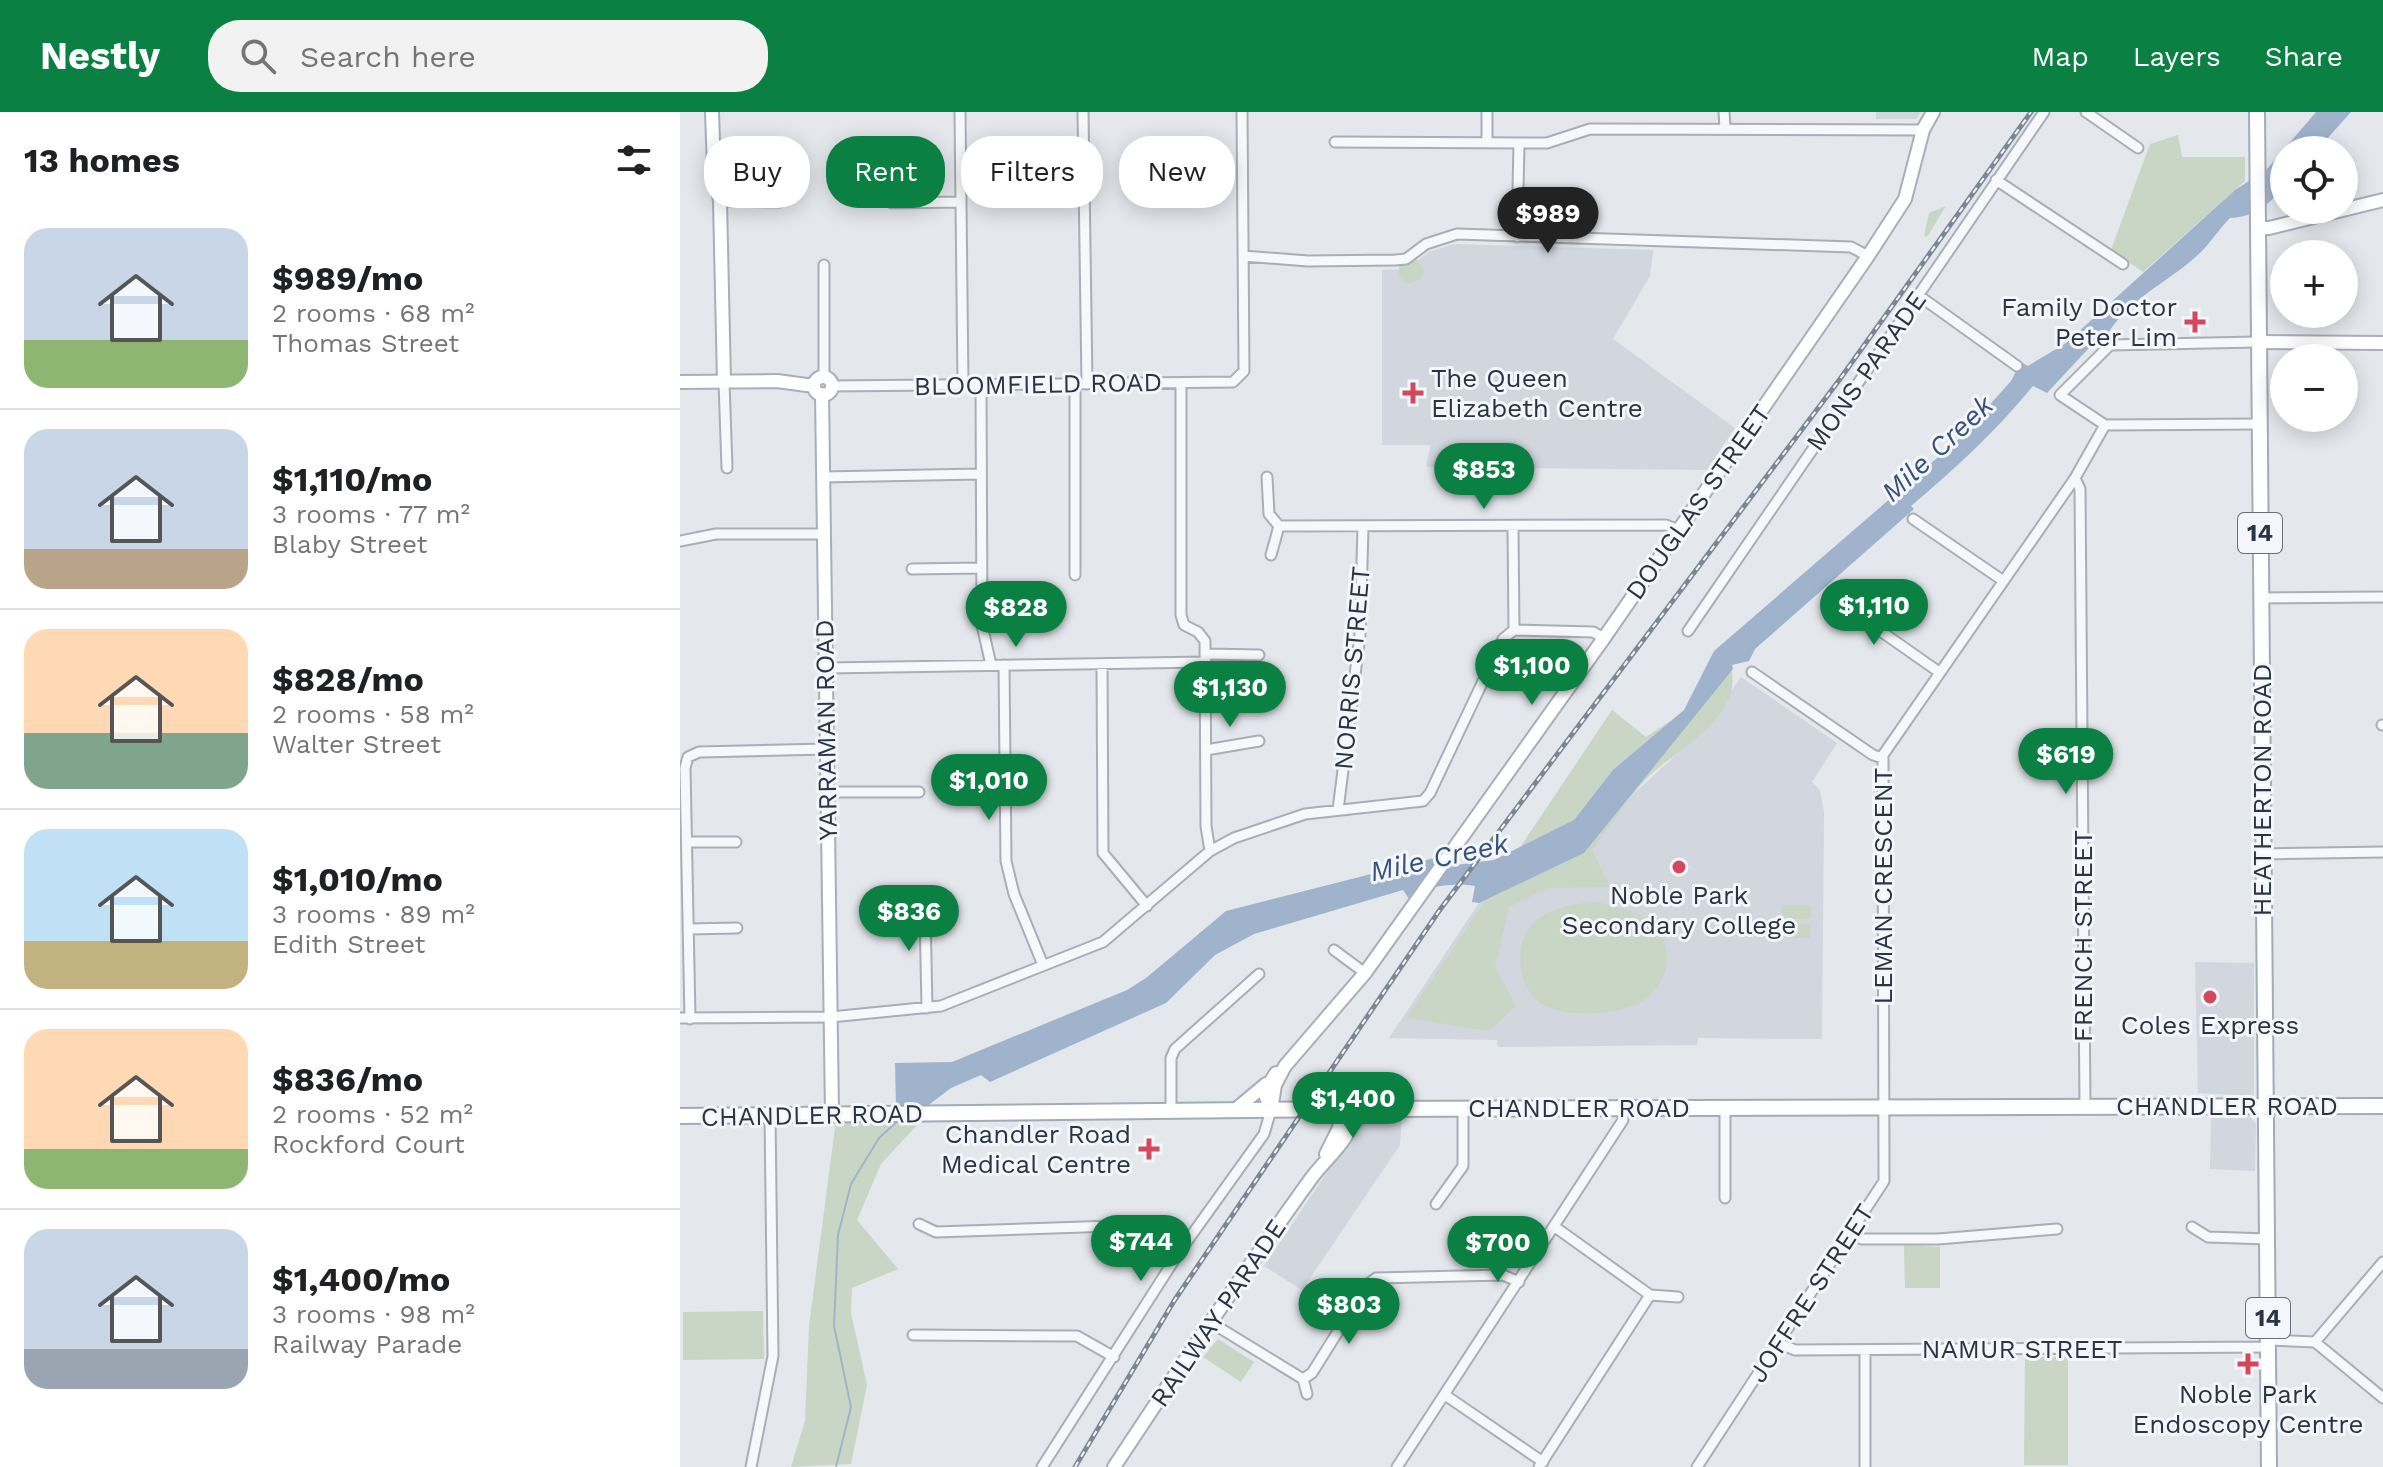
<!DOCTYPE html>
<html lang="en">
<head>
<meta charset="utf-8">
<style>
	body { margin:0; font-family:"Work Sans",sans-serif; background:#f2f2f2; color:#202124; height:100vh; display:flex; flex-direction:column; font-size:30px; white-space:nowrap }
	* { box-sizing:border-box; margin:0 }
	p { font-size:26px; color:#757577 }
	.icon { flex:none; width:44px; height:44px; fill:none; stroke:currentColor; stroke-width:2; stroke-linecap:round; stroke-linejoin:round }
	.map { position:relative; flex:1; overflow:hidden }
	.details { display:flex; flex-direction:column; background:#fff; width:680px }
	.details>* { flex:none }
	.top-card { position:absolute; left:24px; top:24px; width:760px; height:72px; display:flex; gap:16px }
	.fabs { position:absolute; left:1590px; top:24px; display:grid; gap:16px }
	.fabs a { display:grid; place-items:center; width:88px; height:88px; border-radius:50%; background:#fff; box-shadow:0 4px 20px #0003; font-size:40px }
	.price { position:absolute; translate:-50% -68px; padding:0 18px; border-radius:28px; background:#0b8043; color:#fff; font-size:26px; line-height:52px; filter:drop-shadow(0 2px 4px #0008) }
	.price::after { content:''; position:absolute; left:50%; top:48px; width:24px; height:18px; margin-left:-12px; background:inherit; clip-path:polygon(0 0,100% 0,50% 100%) }
	.price.current { background:#222; color:#fff }
	ul { padding:0; list-style:none }
	li { display:flex; align-items:center; gap:24px; height:200px; padding:0 24px }
	li+li { border-top:2px solid #e0e0e0 }
	li span { display:grid; place-items:center; flex:none; width:224px; height:160px; border-radius:24px; color:#555 }
	li>.icon { margin-inline-start:auto }
	span .icon { width:96px; height:96px; fill:#fffc; stroke-width:1 }
	li b { font-size:34px }
	h2 { display:flex; justify-content:space-between; align-items:center; height:96px; padding:0 24px; font-size:34px }
	.chip { padding:0 28px; border-radius:32px; background:#fff; box-shadow:0 4px 20px #0003; font-size:28px; line-height:72px }
	.chip.current { background:#0b8043; color:#fff }
	header { display:flex; align-items:center; gap:48px; box-sizing:border-box; height:112px; padding:0 40px; background:#0b8043; color:#fff }
	header strong { font-size:38px }
	nav { display:flex; gap:44px; margin-inline-start:auto; font-size:28px }
	.search { width:560px; height:72px; background:#f2f2f2; display:flex; align-items:center; gap:20px; box-sizing:border-box; padding:0 28px; border-radius:32px; color:#757577; font-size:30px }
	main { display:flex; flex:1; min-height:0 }
	.map>svg:first-child { display:block }
</style>
</head>
<body>
<header>
<strong>Nestly</strong>
<div class="search"><svg class="icon" aria-label="search" viewBox="0 0 24 24"><circle cx="10" cy="10" r="6"/><path d="M15 15l6 6"/></svg>Search here</div>
<nav><a>Map</a><a>Layers</a><a>Share</a></nav>
</header>
<main>
<section class="details">
<h2>13 homes<svg class="icon" aria-label="filters" viewBox="0 0 24 24"><path d="M4 7h16M4 17h16"/><circle cx="9" cy="7" r="2"/><circle cx="15" cy="17" r="2"/></svg></h2>
<ul>
<li><span style="background:linear-gradient(#c9d6e8 70%,#8fb573 0)"><svg class="icon" aria-label="home" viewBox="0 0 24 24"><path d="M3 11l9-7 9 7M6 9v11h12V9"/></svg></span><div><b>$989/mo</b><p>2 rooms · 68 m²</p><p>Thomas Street</p></div></li>
<li><span style="background:linear-gradient(#c9d6e8 75%,#b9a48a 0)"><svg class="icon" aria-label="home" viewBox="0 0 24 24"><path d="M3 11l9-7 9 7M6 9v11h12V9"/></svg></span><div><b>$1,110/mo</b><p>3 rooms · 77 m²</p><p>Blaby Street</p></div></li>
<li><span style="background:linear-gradient(#ffd9b3 65%,#7fa58c 0)"><svg class="icon" aria-label="home" viewBox="0 0 24 24"><path d="M3 11l9-7 9 7M6 9v11h12V9"/></svg></span><div><b>$828/mo</b><p>2 rooms · 58 m²</p><p>Walter Street</p></div></li>
<li><span style="background:linear-gradient(#bfe0f5 70%,#c2b280 0)"><svg class="icon" aria-label="home" viewBox="0 0 24 24"><path d="M3 11l9-7 9 7M6 9v11h12V9"/></svg></span><div><b>$1,010/mo</b><p>3 rooms · 89 m²</p><p>Edith Street</p></div></li>
<li><span style="background:linear-gradient(#ffd9b3 75%,#8fb573 0)"><svg class="icon" aria-label="home" viewBox="0 0 24 24"><path d="M3 11l9-7 9 7M6 9v11h12V9"/></svg></span><div><b>$836/mo</b><p>2 rooms · 52 m²</p><p>Rockford Court</p></div></li>
<li><span style="background:linear-gradient(#c9d6e8 75%,#9aa5b1 0)"><svg class="icon" aria-label="home" viewBox="0 0 24 24"><path d="M3 11l9-7 9 7M6 9v11h12V9"/></svg></span><div><b>$1,400/mo</b><p>3 rooms · 98 m²</p><p>Railway Parade</p></div></li>
</ul>
</section>
<div class="map">
<svg width="1703" height="1355" viewBox="0 0 1703 1355">
	<rect width="100%" height="100%" fill="#e4e7ec"/>
	<path fill="#d2d6de" d="M 1196,0 L 1241,0 L 1236,7 L 1196,7 Z
		M 774,132 L 973,138 L 970,164 L 933,227 L 1055,316 L 1027,358 L 746,355 L 751,333 L 702,333 L 702,158 L 726,157 L 749,140 Z
		M 1061,565 L 1157,631 L 1132,670 L 1140,678 L 1144,701 L 1142,927 L 1018,926 L 1017,933 L 818,935 L 817,928 L 709,926 L 805,782 L 905,727 L 1025,616 Z
		M 1515,850 L 1574,851 L 1574,984 L 1518,981 Z
		M 1569,1003 L 1576,1012 L 1575,1059 L 1530,1057 L 1531,1004 Z
		M 684,1005 L 722,1005 L 720,1033 L 622,1178 L 584,1154 Z"/>
	<path fill="#c9d6c5" d="M 1498,23 L 1502,45 L 1565,45 L 1565,69 L 1463,160 L 1431,138 L 1470,32 Z
		M 226,46 L 248,47 L 256,84 L 216,85 L 204,80 L 203,70 Z
		M 1266,94 L 1247,125 L 1244,124 L 1249,101 Z
		M 735,145 L 744,158 L 741,167 L 729,172 L 719,165 L 719,152 Z
		M 1051,555 C 1064,607 995,637 965,668 C 946,689 930,715 912,738 L 930,775 L 867,776 L 829,795 L 815,855 L 836,894 L 809,919 L 726,906 L 932,598 L 966,625 L 1004,600 Z
		M 917,790 C 932,794 950,797 964,805 C 998,824 992,873 961,890 C 949,897 934,899 920,901 C 901,902 876,902 860,891 C 850,884 844,873 842,861 C 832,807 872,793 917,790 Z
		M 1102,793 L 1131,793 L 1131,807 L 1102,807 Z
		M 1102,812 L 1130,812 L 1130,826 L 1102,826 Z
		M 156,1008 L 238,1012 L 201,1052 L 177,1108 L 218,1157 L 172,1176 L 171,1201 L 187,1273 L 171,1352 L 111,1355 L 125,1309 L 129,1214 Z
		M 1224,1133 L 1260,1135 L 1260,1176 L 1225,1176 Z
		M 83,1199 L 84,1247 L 3,1248 L 3,1200 Z
		M 538,1227 L 574,1250 L 561,1270 L 523,1245 Z
		M 1345,1245 L 1388,1245 L 1388,1353 L 1344,1353 Z"/>
	<path fill="#9fb4cc" d="M 1636,0 L 1671,0 L 1637,38 L 1604,38 L 1604,75 C 1588,93 1575,105 1550,106 C 1539,117 1531,130 1522,139 C 1491,170 1450,184 1427,223 L 1422,222 L 1367,281 L 1353,274 C 1316,319 1276,356 1231,394 L 1234,397 L 1075,537 L 1069,549 L 1052,553 L 1053,557 L 904,741 L 799,791 L 792,790 L 795,774 C 776,771 742,773 729,787 L 723,778 L 574,822 L 535,843 L 486,891 L 310,970 L 301,963 L 271,976 L 246,995 L 216,996 L 215,951 L 272,950 L 447,878 L 466,866 L 546,799 L 758,745 L 752,756 L 814,748 L 894,708 L 933,658 L 1004,598 L 1034,539 L 1279,327 L 1331,269 L 1341,250 L 1348,254 L 1386,231 L 1555,78 L 1587,57 Z"/>
	<g fill="none" stroke-linecap="round" stroke-linejoin="round">
		<path stroke="#9fb4cc" stroke-width="2" d="M 156,1355 L 171,1295 L 154,1214 L 158,1123 L 171,1072 L 199,1026 L 220,1007"/>
		<g stroke="#a9aeb7" stroke-width="13">
			<path id="street" d="M 280,0 L 283,273
				M 403,0 L 407,272
				M 807,0 L 807,29
				M 1044,0 L 1045,16
				M 1406,0 L 1458,36
				M 655,30 L 867,31 L 910,17 L 1243,18
				M 186,63 L 193,80 L 212,91 L 280,90
				M 1316,68 L 1443,152
				M 40,89 L 100,90
				M 837,125 L 839,31
				M 563,144 L 628,149 L 715,148 L 726,147 L 746,132 L 777,122 L 1171,135 L 1188,144
				M 1238,183 L 1337,254
				M 1578,230 L 1430,233 L 1380,283 L 1425,313 L 1580,312
				M 144,265 L 144,153
				M 44,270 L 47,356
				M 501,271 L 501,503 L 504,513 L 518,520 L 525,529 L 526,714 L 530,739
				M 395,272 L 395,463
				M 301,273 L 302,513 L 311,553
				M 151,274 L 553,270 L 564,259 L 562,0
				M 143,365 L 299,362
				M 587,365 L 589,402 L 599,414 L 591,443
				M 1395,366 L 1400,377 L 1405,995
				M 1233,407 L 1322,468
				M 599,414 L 986,413 L 999,418
				M 833,416 L 834,518
				M 0,429 L 36,422 L 144,422
				M 232,457 L 300,456
				M 1149,483 L 1259,560
				M 1580,486 L 1703,485
				M 1008,519 L 1364,0
				M 526,542 L 579,543
				M 422,552 L 423,741 L 467,794
				M 324,553 L 326,749 L 334,782 L 363,853
				M 146,556 L 526,550
				M 1072,560 L 1193,643 L 1203,646
				M 1702,613 L 1703,613
				M 526,638 L 579,629
				M 147,680 L 239,680
				M 658,698 L 680,523 L 683,415
				M 7,730 L 56,730
				M 1582,742 L 1703,740
				M 239,782 L 245,801 L 247,896
				M 8,817 L 57,816
				M 654,838 L 685,861
				M 0,906 L 151,905 L 261,894 L 423,830 L 530,739 L 554,726 L 625,702 L 743,689 L 750,681 L 823,527 L 834,518 L 913,520 L 924,526
				M 10,907 L 5,656 L 8,645 L 19,640 L 146,637
				M 1045,996 L 1045,1086
				M 491,999 L 491,946 L 495,937 L 579,862
				M 756,1092 L 783,1054 L 783,997
				M 239,1112 L 256,1120 L 433,1114 L 465,1124 L 498,1142
				M 875,1115 L 970,1183 L 998,1185
				M 1512,1115 L 1528,1125 L 1588,1127
				M 1170,1122 L 1182,1127 L 1258,1127 L 1377,1117
				M 530,1210 L 623,1267 L 632,1261 L 687,1173 L 696,1166 L 823,1163 L 839,1170
				M 233,1223 L 397,1224 L 434,1245
				M 1588,1228 L 1635,1230 L 1703,1286
				M 1635,1230 L 1703,1150
				M 1098,1231 L 1115,1238 L 1588,1235
				M 623,1267 L 627,1282
				M 765,1283 L 863,1350
				M 71,1355 L 93,1244 L 90,1003
				M 362,1355 L 498,1142 L 584,1022 L 591,998
				M 717,1355 L 943,1008 L 943,997
				M 859,1355 L 970,1183
				M 1017,1355 L 1204,1069 L 1203,643 L 1395,366 L 1425,313
				M 1185,1355 L 1185,1238"/>
		</g>
		<g stroke="#a9aeb7" stroke-width="16">
			<path id="secondary" d="M 32,0 L 34,57 L 40,89 L 44,270
				M 1577,116 L 1589,116 L 1703,88
				M 1578,230 L 1703,231
				M134 274a9 9 0 1 1 18 0a9 9 0 1 1-18 0Z
				M 0,270 L 97,269 L 134,274
				M 142,282 L 152,1002
				M 555,998 L 586,972
				M 591,998 L 595,973 L 605,954 L 685,861 L 924,526 L 1188,144 L 1225,87 L 1243,18 L 1253,0
				M 591,998 L 584,980 L 596,961
				M 646,1042 L 659,1016 L 662,997
				M 434,1355 C 498,1258 562,1162 630,1068 C 646,1045 674,1027 674,997"/>
		</g>
		<g stroke="#a3abb8" stroke-width="18">
			<path id="primary" d="M 1577,0 L 1589,1355
				M 0,1004 L 674,997 L 1703,994"/>
		</g>
		<use href="#street" stroke="#f7f8fa" stroke-width="9"/>
		<use href="#secondary" stroke="#fff" stroke-width="12"/>
		<use href="#primary" stroke="#fff" stroke-width="14"/>
		<g stroke="#7d8696" stroke-width="5">
			<path id="rail" d="M 395,1355 L 494,1189 L 759,799 L 1160,267 L 1351,0"/>
		</g>
		<use href="#rail" stroke="#f4f6f9" stroke-width="2" stroke-dasharray="6" stroke-linecap="butt"/>
	</g>
	<g fill="#d1495b" stroke="#f4f6f9" stroke-width="3">
		<path d="M1511 198h8v8h8v8h-8v8h-8v-8h-8v-8h8z"/>
		<path d="M729 269h8v8h8v8h-8v8h-8v-8h-8v-8h8z"/>
		<circle cx="999" cy="755" r="8"/>
		<circle cx="1530" cy="885" r="8"/>
		<path d="M465 1025h8v8h8v8h-8v8h-8v-8h-8v-8h8z"/>
		<path d="M1564 1240h8v8h8v8h-8v8h-8v-8h-8v-8h8z"/>
	</g>
	<g text-anchor="middle" stroke-width="6" stroke-linejoin="round" paint-order="stroke">
		<g fill="#f4f6f9" stroke="#676e7b" stroke-width="2">
			<rect x="1558" y="401" width="44" height="40" rx="6"/>
			<rect x="1566" y="1186" width="44" height="40" rx="6"/>
		</g>
		<g font-size="24" font-weight="bold" fill="#2b3445">
			<text x="1580" y="429">14</text>
			<text x="1588" y="1214">14</text>
		</g>
		<g font-size="26" fill="#2b3445" stroke="#f4f6f9">
			<text x="1497" y="204" text-anchor="end">Family Doctor<tspan x="1497" dy="30">Peter Lim</tspan></text>
			<text x="751" y="275" text-anchor="start">The Queen<tspan x="751" dy="30">Elizabeth Centre</tspan></text>
			<text x="999" y="792">Noble Park<tspan x="999" dy="30">Secondary College</tspan></text>
			<text x="1530" y="922">Coles Express</text>
			<text x="451" y="1031" text-anchor="end">Chandler Road<tspan x="451" dy="30">Medical Centre</tspan></text>
			<text x="1568" y="1291">Noble Park<tspan x="1568" dy="30">Endoscopy Centre</tspan></text>
		</g>
		<g font-size="26" fill="#2b3445" stroke="#f4f6f9">
			<text transform="translate(1186 259) rotate(-55)" y="9">MONS PARADE</text>
			<text transform="translate(358 272) rotate(-1)" y="9">BLOOMFIELD ROAD</text>
			<text transform="translate(1018 390) rotate(-55)" y="9">DOUGLAS STREET</text>
			<text transform="translate(672 556) rotate(-85)" y="9">NORRIS STREET</text>
			<text transform="translate(146 618) rotate(-91)" y="9">YARRAMAN ROAD</text>
			<text transform="translate(1582 678) rotate(-90)" y="9">HEATHERTON ROAD</text>
			<text transform="translate(1203 774) rotate(-90)" y="9">LEMAN CRESCENT</text>
			<text transform="translate(1403 824) rotate(-90)" y="9">FRENCH STREET</text>
			<text x="1547" y="1003">CHANDLER ROAD</text>
			<text x="899" y="1005">CHANDLER ROAD</text>
			<text transform="translate(132 1003) rotate(-1)" y="9">CHANDLER ROAD</text>
			<text transform="translate(1131 1181) rotate(-57)" y="9">JOFFRE STREET</text>
			<text transform="translate(538 1201) rotate(-56)" y="9">RAILWAY PARADE</text>
			<text x="1342" y="1246">NAMUR STREET</text>
		</g>
		<g font-size="28" font-style="italic" fill="#34527a" stroke="#f4f6f9">
			<text transform="translate(1257 336) rotate(-43)" y="10">Mile Creek</text>
			<text transform="translate(759 745) rotate(-12)" y="10">Mile Creek</text>
		</g>
	</g>
</svg>
<div class="fabs">
<a><svg class="icon" aria-label="locate" viewBox="0 0 24 24"><circle cx="12" cy="12" r="6"/><path d="M12 2v4M12 18v4M2 12h4M18 12h4"/></svg></a>
<a>+</a>
<a>−</a>
</div>
<b class="price current" style="left:868px;top:143px">$989</b>
<b class="price" style="left:804px;top:399px">$853</b>
<b class="price" style="left:1194px;top:535px">$1,110</b>
<b class="price" style="left:336px;top:537px">$828</b>
<b class="price" style="left:852px;top:595px">$1,100</b>
<b class="price" style="left:550px;top:617px">$1,130</b>
<b class="price" style="left:1386px;top:684px">$619</b>
<b class="price" style="left:309px;top:710px">$1,010</b>
<b class="price" style="left:229px;top:841px">$836</b>
<b class="price" style="left:673px;top:1028px">$1,400</b>
<b class="price" style="left:461px;top:1171px">$744</b>
<b class="price" style="left:818px;top:1172px">$700</b>
<b class="price" style="left:669px;top:1234px">$803</b>
<div class="top-card">
<a class="chip">Buy</a>
<a class="chip current">Rent</a>
<a class="chip">Filters</a>
<a class="chip">New</a>
</div>
</div>
</main>
</body>
</html>
